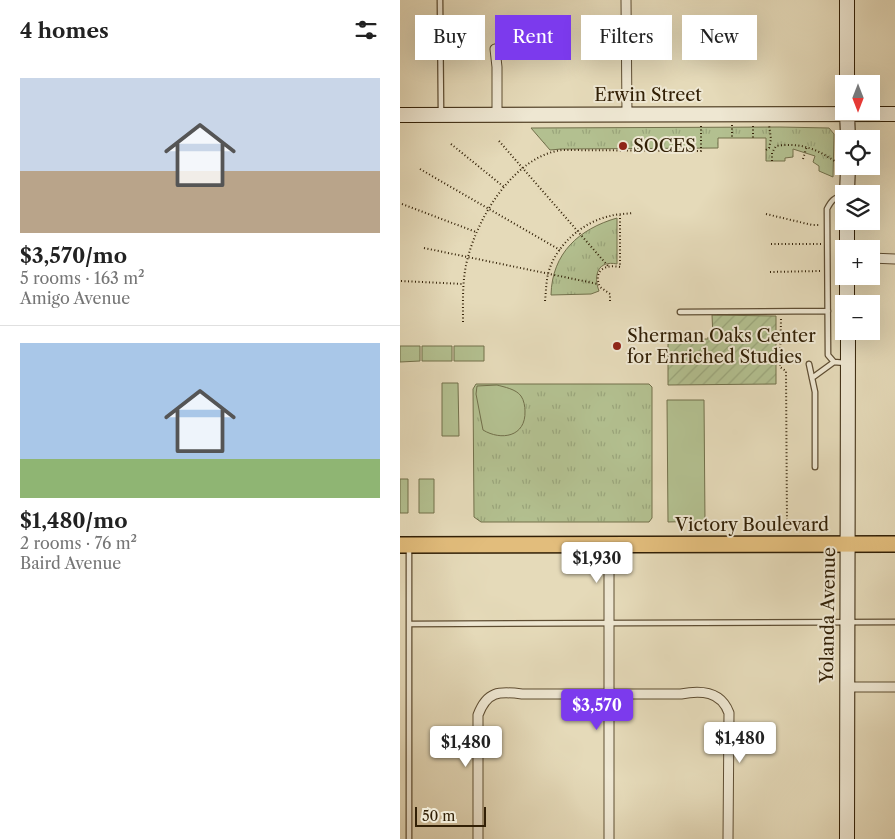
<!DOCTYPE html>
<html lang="en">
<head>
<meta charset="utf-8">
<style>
	body { margin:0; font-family:"Libre Caslon Text",serif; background:#f6f6f6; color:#222; height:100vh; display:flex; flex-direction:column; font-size:19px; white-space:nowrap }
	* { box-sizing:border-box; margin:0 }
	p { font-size:16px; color:#767676 }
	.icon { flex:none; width:28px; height:28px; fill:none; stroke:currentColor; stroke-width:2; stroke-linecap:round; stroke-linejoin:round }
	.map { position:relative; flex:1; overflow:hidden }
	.panel { display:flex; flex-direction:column; background:#fff; width:400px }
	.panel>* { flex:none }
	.banner { position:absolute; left:15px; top:15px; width:405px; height:45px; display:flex; gap:10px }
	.needle { width:32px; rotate:180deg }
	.buttons { position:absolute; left:435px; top:75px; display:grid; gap:10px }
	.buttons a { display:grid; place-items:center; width:45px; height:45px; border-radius:0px; background:#fff; box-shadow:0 5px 20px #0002; font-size:25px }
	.scale { position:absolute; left:15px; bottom:12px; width:71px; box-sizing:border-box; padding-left:5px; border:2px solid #322006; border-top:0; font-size:14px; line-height:18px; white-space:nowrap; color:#322006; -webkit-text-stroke:4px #eee7d2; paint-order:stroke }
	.price { position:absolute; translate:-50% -42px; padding:0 11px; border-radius:5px; background:#fff; color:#222; font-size:16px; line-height:32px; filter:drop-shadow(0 1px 2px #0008) }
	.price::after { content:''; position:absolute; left:50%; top:30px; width:15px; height:11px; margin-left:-8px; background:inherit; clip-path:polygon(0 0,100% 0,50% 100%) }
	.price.selected { background:#7c3aed; color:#fff }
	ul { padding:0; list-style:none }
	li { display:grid; align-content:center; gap:10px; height:265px; padding:0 20px }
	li+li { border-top:1px solid #e0e0e0 }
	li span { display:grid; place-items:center; height:155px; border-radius:0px; color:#555 }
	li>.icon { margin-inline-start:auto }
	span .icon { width:90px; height:90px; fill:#fffc; stroke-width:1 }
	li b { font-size:21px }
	h2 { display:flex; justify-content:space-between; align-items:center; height:60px; padding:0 20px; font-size:21px }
	.tag { padding:0 18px; border-radius:0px; background:#fff; box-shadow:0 5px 20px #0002; font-size:18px; line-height:45px }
	.tag.selected { background:#7c3aed; color:#fff }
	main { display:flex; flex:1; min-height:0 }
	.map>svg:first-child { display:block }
</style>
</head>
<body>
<main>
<section class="panel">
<h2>4 homes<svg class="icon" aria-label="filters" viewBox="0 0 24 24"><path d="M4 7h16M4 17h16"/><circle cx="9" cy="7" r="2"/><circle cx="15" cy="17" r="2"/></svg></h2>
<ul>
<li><span style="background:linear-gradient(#c9d6e8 60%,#b9a48a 0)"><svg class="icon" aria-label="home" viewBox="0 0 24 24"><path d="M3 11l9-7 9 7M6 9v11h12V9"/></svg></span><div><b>$3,570/mo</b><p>5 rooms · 163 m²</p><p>Amigo Avenue</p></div></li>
<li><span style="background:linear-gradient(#a9c7e8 75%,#8fb573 0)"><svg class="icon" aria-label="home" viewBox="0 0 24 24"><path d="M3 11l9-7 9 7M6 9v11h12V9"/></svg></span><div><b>$1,480/mo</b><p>2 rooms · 76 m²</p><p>Baird Avenue</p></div></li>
</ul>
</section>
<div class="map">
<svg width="495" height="839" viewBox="0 0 495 839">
	<defs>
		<pattern id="grass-tufts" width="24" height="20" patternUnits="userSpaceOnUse" patternTransform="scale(1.25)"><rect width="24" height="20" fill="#b3c090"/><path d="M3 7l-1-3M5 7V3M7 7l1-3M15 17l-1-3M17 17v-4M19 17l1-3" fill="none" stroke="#9aa57b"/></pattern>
		<pattern id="garden-furrows" width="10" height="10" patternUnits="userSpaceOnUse" patternTransform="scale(1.25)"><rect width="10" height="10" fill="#b3c090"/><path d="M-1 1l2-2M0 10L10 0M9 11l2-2" fill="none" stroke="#9aa57b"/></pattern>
	</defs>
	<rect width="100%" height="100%" fill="#e5dab9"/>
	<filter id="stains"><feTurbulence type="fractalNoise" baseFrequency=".004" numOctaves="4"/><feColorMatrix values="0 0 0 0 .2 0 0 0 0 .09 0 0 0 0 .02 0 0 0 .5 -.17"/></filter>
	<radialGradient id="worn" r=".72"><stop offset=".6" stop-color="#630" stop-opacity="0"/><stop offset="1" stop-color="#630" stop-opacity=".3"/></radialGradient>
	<path fill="url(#grass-tufts)" stroke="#72704b" d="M 380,127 L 429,128 L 434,134 L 433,177 L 419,171 L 419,166 L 413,162 L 415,156 L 393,149 L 393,157 L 385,158 L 385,161 L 366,161 L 366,138 L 318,138 L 318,148 L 161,149 L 150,150 L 131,128 Z
		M 217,218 L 217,264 C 198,260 193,275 199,291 L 191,294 L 151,295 C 152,253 179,229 217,218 Z
		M 76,384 L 249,384 L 252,387 L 252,518 L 249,522 L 81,522 L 74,517 L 73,389 Z"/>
	<path fill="#b3c090" stroke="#72704b" d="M 0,346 L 20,346 L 20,361 L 0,362 Z
		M 22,346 L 52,346 L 52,361 L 22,361 Z
		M 54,346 L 84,346 L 84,361 L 54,361 Z
		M 42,383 L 58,383 L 59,436 L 42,436 Z
		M 97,385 C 104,387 116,389 121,396 C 124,400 125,407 125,411 C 126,437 101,441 83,430 L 76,394 L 77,386 Z
		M 267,400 L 304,400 L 305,521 L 268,522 Z
		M 0,479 L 8,479 L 8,513 L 0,513 Z
		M 19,479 L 34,479 L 34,513 L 19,513 Z"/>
	<path fill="url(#garden-furrows)" stroke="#72704b" d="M 312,315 L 376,316 L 376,384 L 268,385 L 268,339 L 308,339 L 308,337 L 313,337 Z"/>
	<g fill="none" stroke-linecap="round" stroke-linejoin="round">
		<g stroke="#5f4e33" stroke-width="7">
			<path id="lane" d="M 40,0 L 41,113
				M 444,196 C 434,197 431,201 427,209 L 428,355 L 434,362 L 446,363
				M 280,312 L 428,311
				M 409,364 L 415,392 L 415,467
				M 412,378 L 434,362
				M 9,624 L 495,622
				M 9,839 L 9,548"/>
		</g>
		<g stroke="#5f4e33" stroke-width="11">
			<path id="street" d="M 226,0 L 227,114
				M 95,49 L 97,67 L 97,114
				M 471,258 L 495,259
				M 209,544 L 209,839
				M 446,687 L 495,687
				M 78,839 L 78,715 C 87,691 99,691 122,694 L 281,694 C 301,690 321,691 329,713 L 328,839"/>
		</g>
		<g stroke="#322006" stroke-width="16">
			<path id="secondary" d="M 447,0 L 447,84
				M 447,111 L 448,139
				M 0,115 L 495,114
				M 447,194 L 448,166
				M 447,249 L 447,221
				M 447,276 L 447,304
				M 447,839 L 448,331"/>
		</g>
		<g stroke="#322006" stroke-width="18">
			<path id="primary" d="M 0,545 L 495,544"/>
		</g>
		<path stroke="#322006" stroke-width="2" stroke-dasharray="1 2.5" stroke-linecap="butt" d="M 332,125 L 332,138
			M 353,126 L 353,138
			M 99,141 L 208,266
			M 51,144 L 104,187
			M 366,150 L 369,148 L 371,139 L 369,125
			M 403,159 L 407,146
			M 372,161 L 372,153 L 376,146 C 400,142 417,149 436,162
			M 20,169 L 160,250
			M 2,204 L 76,232
			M 366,214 L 412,225 L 420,225
			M 371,244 L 421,244
			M 24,248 L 198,284
			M 370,272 L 420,271
			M 1,281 L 63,284
			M 145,301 C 146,292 146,283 148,274 C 155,246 182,222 210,216 C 217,214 225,214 233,213
			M 210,301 L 210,294 L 200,287 C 193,271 204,264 220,267 L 220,215
			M 381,319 L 380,367 L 386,371 L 387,524
			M 63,322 C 63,300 62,278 68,257 C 79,215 115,156 162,150 L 301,151 L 301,126"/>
		<use href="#lane" stroke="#eee7d2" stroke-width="4.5"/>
		<use href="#street" stroke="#eee7d2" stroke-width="9"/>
		<use href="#secondary" stroke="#eee7d2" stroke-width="14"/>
		<use href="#primary" stroke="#e2bd7c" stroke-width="15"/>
	</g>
	<g fill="#8f2418" stroke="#eee7d2" stroke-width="2">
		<circle cx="223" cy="146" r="5"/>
		<circle cx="217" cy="346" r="5"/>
	</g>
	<g text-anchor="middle" stroke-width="4" stroke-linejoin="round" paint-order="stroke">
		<g font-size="18" fill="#322006" stroke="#eee7d2">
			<text x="248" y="101">Erwin Street</text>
			<text x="352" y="531">Victory Boulevard</text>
			<text transform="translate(428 615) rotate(-89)" y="6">Yolanda Avenue</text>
		</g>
		<g font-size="18" fill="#322006" stroke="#eee7d2" text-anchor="start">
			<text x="233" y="152">SOCES</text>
			<text x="227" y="342">Sherman Oaks Center<tspan x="227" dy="21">for Enriched Studies</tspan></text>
		</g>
	</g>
	<rect width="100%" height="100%" filter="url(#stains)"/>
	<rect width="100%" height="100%" fill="url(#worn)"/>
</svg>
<div class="buttons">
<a><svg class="needle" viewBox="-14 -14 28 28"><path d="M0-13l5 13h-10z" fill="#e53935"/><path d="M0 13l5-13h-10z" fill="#767676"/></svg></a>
<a><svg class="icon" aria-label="locate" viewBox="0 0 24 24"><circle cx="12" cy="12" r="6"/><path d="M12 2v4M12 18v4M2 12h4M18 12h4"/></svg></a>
<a><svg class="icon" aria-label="layers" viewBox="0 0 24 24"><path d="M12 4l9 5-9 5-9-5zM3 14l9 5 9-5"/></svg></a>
<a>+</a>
<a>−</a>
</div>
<div class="scale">50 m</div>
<b class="price" style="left:197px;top:584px">$1,930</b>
<b class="price selected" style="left:197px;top:731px">$3,570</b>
<b class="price" style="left:340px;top:764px">$1,480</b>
<b class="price" style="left:66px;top:768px">$1,480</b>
<div class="banner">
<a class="tag">Buy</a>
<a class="tag selected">Rent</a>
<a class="tag">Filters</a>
<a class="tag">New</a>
</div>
</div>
</main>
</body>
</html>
